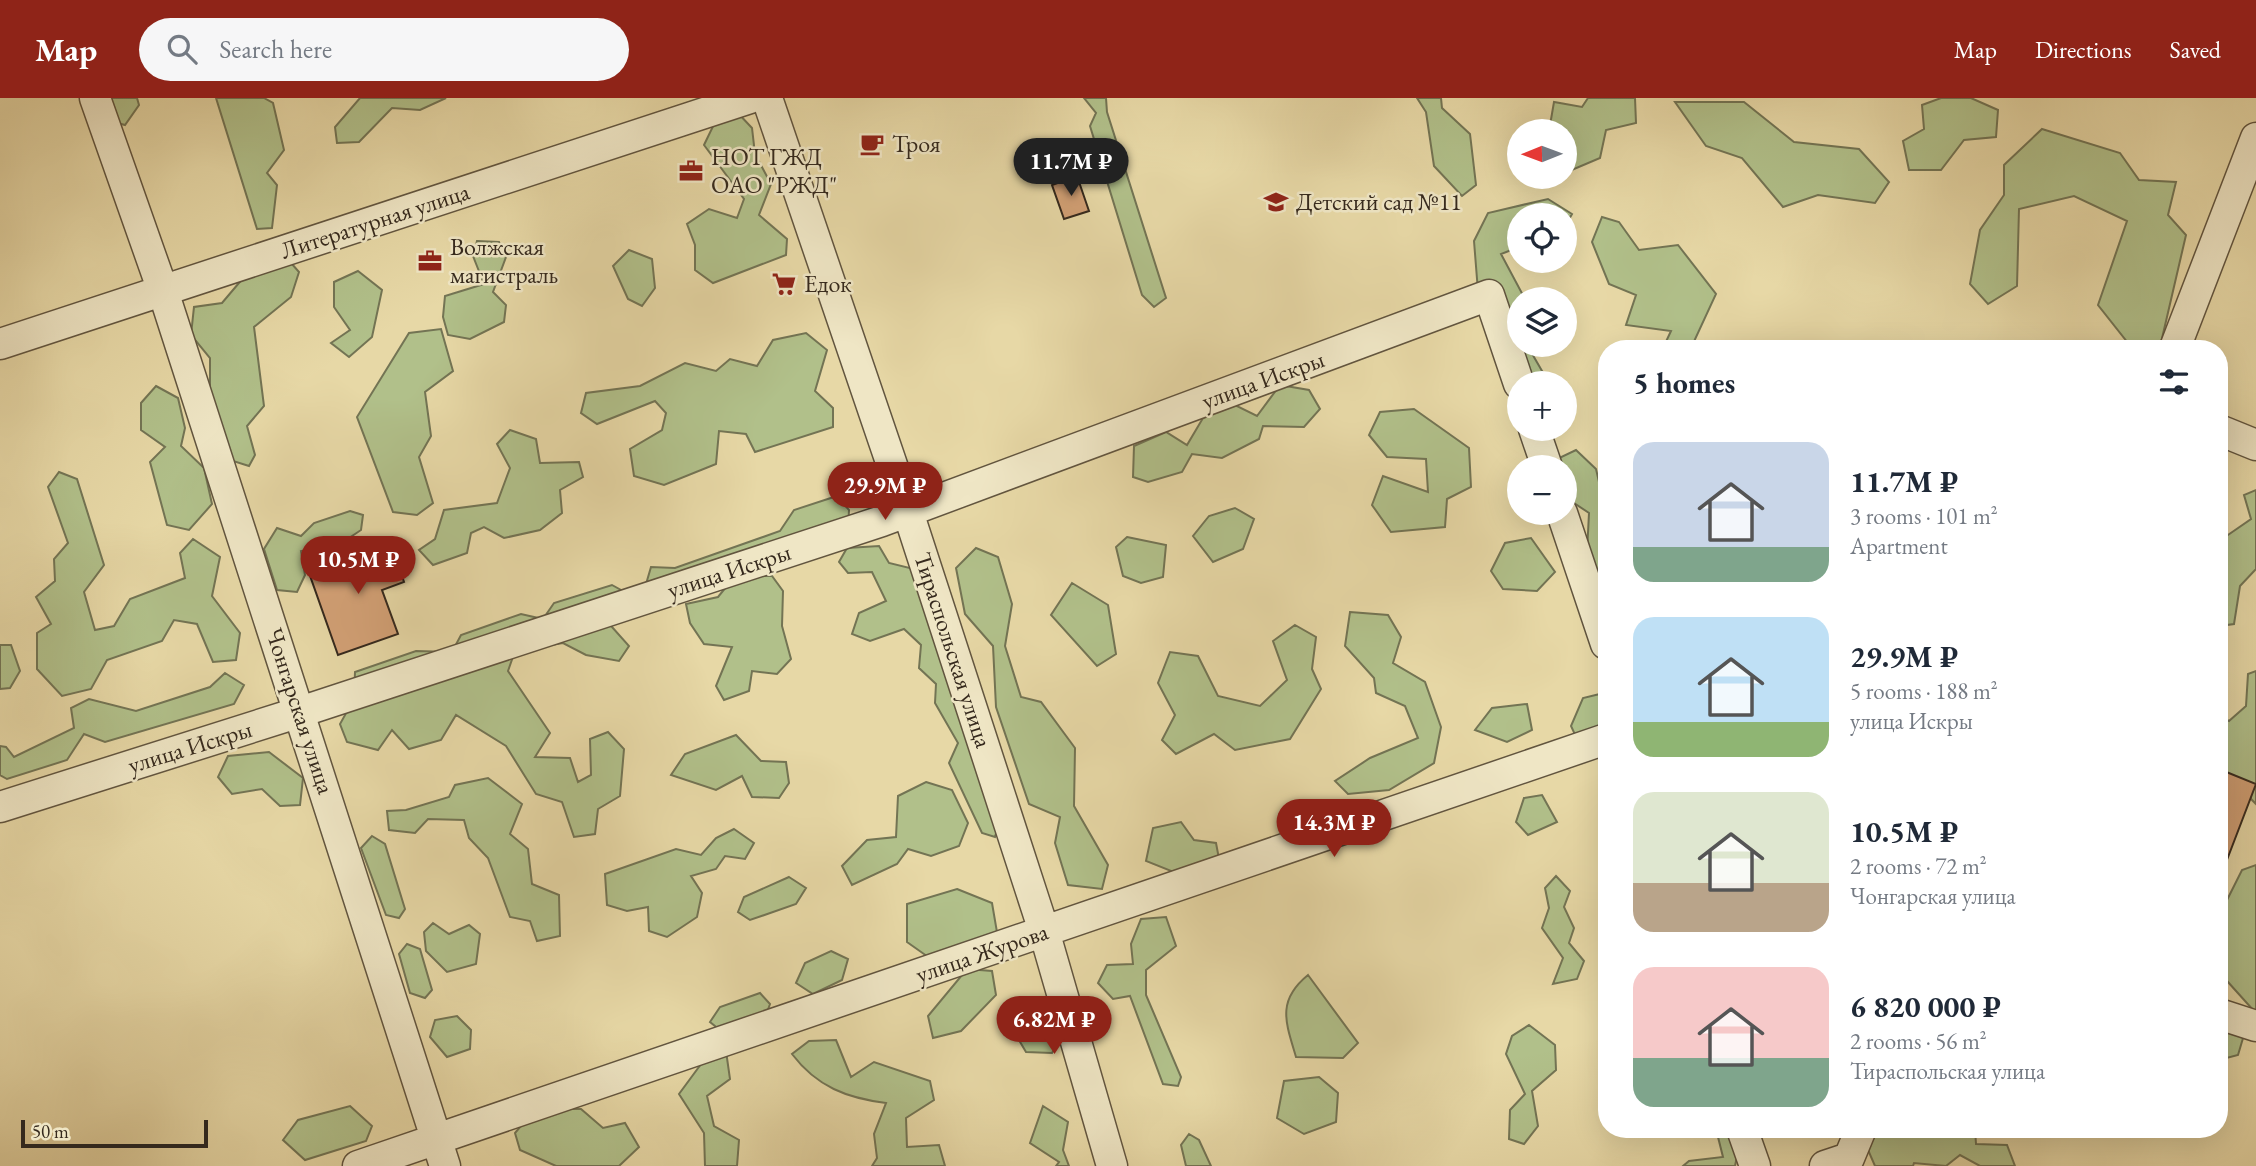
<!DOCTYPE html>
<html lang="en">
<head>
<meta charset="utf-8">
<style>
	body { margin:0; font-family:"EB Garamond",serif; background:#f6f6f7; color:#1f2937; height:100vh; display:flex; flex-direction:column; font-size:26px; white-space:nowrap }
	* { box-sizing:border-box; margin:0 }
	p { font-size:23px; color:#747a83 }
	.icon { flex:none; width:38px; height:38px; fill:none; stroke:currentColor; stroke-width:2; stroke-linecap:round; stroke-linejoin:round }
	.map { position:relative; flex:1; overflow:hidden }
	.panel { position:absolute; left:1598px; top:242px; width:630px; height:798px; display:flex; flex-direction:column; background:#fff; border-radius:28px; box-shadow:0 7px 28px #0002 }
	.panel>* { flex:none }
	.needle { width:46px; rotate:269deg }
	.controls { position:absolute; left:1507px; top:21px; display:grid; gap:14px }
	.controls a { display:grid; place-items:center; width:70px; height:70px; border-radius:50%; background:#fff; box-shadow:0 7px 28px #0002; font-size:35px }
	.scale { position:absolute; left:21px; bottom:18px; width:187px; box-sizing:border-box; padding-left:7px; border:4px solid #35291d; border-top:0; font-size:19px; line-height:24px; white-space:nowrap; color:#35291d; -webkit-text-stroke:5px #efe6c5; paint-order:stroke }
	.price { position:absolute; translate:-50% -60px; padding:0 16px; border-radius:24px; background:#8f2418; color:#fff; font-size:23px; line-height:46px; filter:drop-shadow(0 2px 4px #0008) }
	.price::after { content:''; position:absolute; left:50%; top:42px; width:21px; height:16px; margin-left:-10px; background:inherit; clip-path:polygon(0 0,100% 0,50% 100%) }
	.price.on { background:#222; color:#fff }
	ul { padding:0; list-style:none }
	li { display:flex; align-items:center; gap:21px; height:175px; padding:0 35px }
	li span { display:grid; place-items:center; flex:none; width:196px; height:140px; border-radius:21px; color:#555 }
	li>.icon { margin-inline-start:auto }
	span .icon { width:84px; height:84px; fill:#fffc; stroke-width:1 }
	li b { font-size:30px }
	h2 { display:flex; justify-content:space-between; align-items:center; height:84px; padding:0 35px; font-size:30px }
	header { display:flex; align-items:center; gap:42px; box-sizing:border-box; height:98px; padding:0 35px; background:#8f2418; color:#fff }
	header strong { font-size:33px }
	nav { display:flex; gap:38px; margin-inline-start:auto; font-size:24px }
	.search { width:490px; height:63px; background:#f6f6f7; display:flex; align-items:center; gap:18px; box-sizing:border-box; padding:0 24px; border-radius:38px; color:#747a83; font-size:26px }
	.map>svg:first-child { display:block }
</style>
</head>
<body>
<header>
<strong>Map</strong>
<div class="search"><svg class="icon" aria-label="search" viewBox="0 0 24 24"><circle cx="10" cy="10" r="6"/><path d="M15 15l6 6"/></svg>Search here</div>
<nav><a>Map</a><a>Directions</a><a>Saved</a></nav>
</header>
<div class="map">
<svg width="2256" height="1068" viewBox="0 0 2256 1068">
	<rect width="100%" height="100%" fill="#e7d8a6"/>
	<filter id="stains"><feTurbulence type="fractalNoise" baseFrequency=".00286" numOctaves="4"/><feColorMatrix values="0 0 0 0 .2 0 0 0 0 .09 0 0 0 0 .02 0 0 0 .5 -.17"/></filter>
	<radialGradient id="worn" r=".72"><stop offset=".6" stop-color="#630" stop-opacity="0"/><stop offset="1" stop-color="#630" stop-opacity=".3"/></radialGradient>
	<path fill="#b1c08a" stroke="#737454" stroke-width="2" d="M 91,0 L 137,0 L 139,7 L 125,27 L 99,20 Z
		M 216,0 L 264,0 L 273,5 L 284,52 L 267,75 L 277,87 L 272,130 L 257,131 Z
		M 360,0 L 446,0 L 420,12 L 392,10 L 359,44 L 337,45 L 335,29 Z
		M 1084,0 L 1106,0 L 1107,14 L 1166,200 L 1154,209 L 1142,197 L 1090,28 L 1096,15 Z
		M 1417,0 L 1441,0 L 1442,10 L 1470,36 L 1476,87 L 1462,98 L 1434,68 L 1426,14 Z
		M 1588,0 L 1635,0 L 1636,25 L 1606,32 L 1600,60 L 1567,74 L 1564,33 L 1549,33 L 1554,4 L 1582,9 Z
		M 1941,0 L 1971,0 L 1998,12 L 1996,39 L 1964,42 L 1941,72 L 1909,72 L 1903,43 L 1924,31 L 1922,7 Z
		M 1675,4 L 1744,4 L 1794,44 L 1859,51 L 1889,84 L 1875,105 L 1818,97 L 1783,109 L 1742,60 L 1706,48 Z
		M 736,13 L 752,30 L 755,56 L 771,86 L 759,117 L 787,141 L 786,157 L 713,185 L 695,172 L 695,147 L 687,126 L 709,111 L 737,120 L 744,101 L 704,47 L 717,20 Z
		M 2042,31 L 2120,55 L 2139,82 L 2176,84 L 2168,117 L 2186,137 L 2160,249 L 2132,250 L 2098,207 L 2127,123 L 2074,98 L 2019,111 L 2017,188 L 1988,206 L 1970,186 L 1980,132 L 2004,97 L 2004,67 Z
		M 1548,101 L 1572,116 L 1565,128 L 1564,117 L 1519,117 L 1519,149 L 1501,156 L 1525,201 L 1519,201 L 1519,247 L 1527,247 L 1549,285 L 1519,285 L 1519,304 L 1511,291 L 1479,206 L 1474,143 L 1488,115 Z
		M 1602,119 L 1619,124 L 1639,152 L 1678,147 L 1716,196 L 1691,250 L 1663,250 L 1671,233 L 1626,227 L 1636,197 L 1609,186 L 1592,144 Z
		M 477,143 L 499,144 L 506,159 L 493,194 L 506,207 L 504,224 L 470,241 L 448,237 L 443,219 L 445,198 L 484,186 L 473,158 Z
		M 629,152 L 652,161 L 655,190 L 642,208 L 628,201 L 613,168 Z
		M 285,158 L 299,174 L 291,199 L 254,229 L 264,308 L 247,328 L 255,357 L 249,368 L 233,363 L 210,295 L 210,260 L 191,237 L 194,209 L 222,205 L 255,166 Z
		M 358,173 L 382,192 L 372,239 L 349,259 L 331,245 L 350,232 L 334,209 L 334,184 Z
		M 441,231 L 453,273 L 425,294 L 431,338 L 419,359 L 433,405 L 417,417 L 393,414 L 357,319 L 409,235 Z
		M 806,235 L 827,252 L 815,293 L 833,310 L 833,329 L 755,354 L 746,336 L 719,333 L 716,366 L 664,387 L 634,378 L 630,351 L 662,332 L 666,315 L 655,303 L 597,326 L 581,315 L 586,295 L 640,288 L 685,265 L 716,273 L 730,261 L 757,268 L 773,242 Z
		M 1280,287 L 1309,292 L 1320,311 L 1304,329 L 1263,328 L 1259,341 L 1222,360 L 1192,356 L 1182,374 L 1148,384 L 1133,379 L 1134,348 L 1166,334 L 1187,347 L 1203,320 L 1233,306 L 1257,318 Z
		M 156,288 L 178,300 L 185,330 L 181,348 L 204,370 L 212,406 L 189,432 L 167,427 L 150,364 L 165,349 L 141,332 L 141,305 Z
		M 1414,311 L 1469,350 L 1471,389 L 1447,401 L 1445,429 L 1391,434 L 1372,407 L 1383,378 L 1428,394 L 1426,361 L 1387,359 L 1369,337 L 1380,314 Z
		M 510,332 L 536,341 L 540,365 L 579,364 L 583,379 L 560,392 L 562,415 L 540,432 L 504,440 L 484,429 L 471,435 L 467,455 L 433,467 L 419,452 L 435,441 L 444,412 L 497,405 L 510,370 L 497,346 Z
		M 1576,352 L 1596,371 L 1606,414 L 1606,488 L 1587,455 L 1589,415 L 1565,399 L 1564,369 L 1557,369 L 1555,362 Z
		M 59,374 L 77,381 L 104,467 L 84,494 L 95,532 L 114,528 L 130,501 L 185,480 L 180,455 L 193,441 L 220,459 L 212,498 L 240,535 L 236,562 L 213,564 L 197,526 L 174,522 L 162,543 L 107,562 L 91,591 L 62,598 L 37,571 L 37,535 L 51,526 L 36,499 L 55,483 L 54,461 L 68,445 L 48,389 Z
		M 2256,392 L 2256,471 L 2240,488 L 2234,526 L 2219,528 L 2219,468 L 2225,439 L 2251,421 L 2244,397 Z
		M 837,398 L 849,412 L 848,430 L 644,493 L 651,469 L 675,470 L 780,433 L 794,412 Z
		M 1235,410 L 1254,421 L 1243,451 L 1213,464 L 1193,438 L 1209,418 Z
		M 350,413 L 363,417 L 361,432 L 337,448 L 301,453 L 305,477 L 297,494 L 277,492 L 264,451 L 277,430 L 301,438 L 314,425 Z
		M 1127,439 L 1166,447 L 1163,479 L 1141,485 L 1123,478 L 1116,449 Z
		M 1531,440 L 1555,474 L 1537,493 L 1503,491 L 1491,473 L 1505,445 Z
		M 879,448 L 889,465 L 918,472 L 1001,718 L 995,739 L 982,735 L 949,665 L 958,645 L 935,605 L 936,586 L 919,570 L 921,547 L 904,531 L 870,543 L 852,536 L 859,515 L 886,503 L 872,474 L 848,475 L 839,464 L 847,450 Z
		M 976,450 L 998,459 L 1012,506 L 1005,548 L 1021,599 L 1041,604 L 1075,650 L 1074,708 L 1108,767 L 1102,791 L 1068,787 L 1055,745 L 1060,719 L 1029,706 L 996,609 L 993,548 L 965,516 L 956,470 Z
		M 735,478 L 772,478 L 783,493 L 782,528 L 791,561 L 777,576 L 752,573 L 749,593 L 724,602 L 716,588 L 732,549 L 704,546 L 690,525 L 686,506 L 718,499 Z
		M 1072,485 L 1108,507 L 1116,556 L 1097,568 L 1051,517 Z
		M 612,487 L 630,497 L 604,520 L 629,548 L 619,563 L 586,557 L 563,545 L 515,553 L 508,573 L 550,635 L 535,659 L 570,660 L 578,684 L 591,677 L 590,641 L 608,634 L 624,651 L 620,698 L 598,711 L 595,736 L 574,739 L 562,704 L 536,696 L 506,648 L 456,617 L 441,642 L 409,651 L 392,632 L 378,652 L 347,644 L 340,626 L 354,601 L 355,574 L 416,553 L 452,554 L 461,537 L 521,516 L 543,521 L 554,505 Z
		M 1350,514 L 1388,517 L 1401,539 L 1393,565 L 1425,584 L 1441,629 L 1434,665 L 1389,692 L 1348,696 L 1335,683 L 1370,660 L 1418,640 L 1405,608 L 1376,595 L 1374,580 L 1345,548 Z
		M 1295,527 L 1316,539 L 1312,571 L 1321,591 L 1290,641 L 1235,652 L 1214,636 L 1176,656 L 1162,642 L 1175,617 L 1158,585 L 1170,554 L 1198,558 L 1218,598 L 1260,608 L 1287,582 L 1273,543 Z
		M 0,547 L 11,547 L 20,573 L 10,590 L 0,591 Z
		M 2256,573 L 2256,706 L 2219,669 L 2219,618 L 2229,623 L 2246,608 L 2248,576 Z
		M 225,575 L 244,587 L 234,606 L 105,644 L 84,636 L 67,662 L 7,681 L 0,677 L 0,648 L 6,649 L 14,659 L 74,630 L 71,610 L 89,601 L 136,613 L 210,589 Z
		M 1604,595 L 1606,599 L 1606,628 L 1577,641 L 1571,628 L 1583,600 Z
		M 1527,606 L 1532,632 L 1507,644 L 1475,632 L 1492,610 Z
		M 736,637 L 761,663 L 786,664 L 789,685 L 779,700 L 752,699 L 742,678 L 716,692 L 671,677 L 685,656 Z
		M 269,654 L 303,680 L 300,707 L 280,708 L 262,691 L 232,696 L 218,679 L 228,658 Z
		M 488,680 L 522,706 L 510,736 L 528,751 L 532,786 L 559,797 L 560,838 L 537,843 L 530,823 L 510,819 L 488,760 L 469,740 L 464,722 L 428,721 L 415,735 L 389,732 L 387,713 L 406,712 L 449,699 L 455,687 Z
		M 926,684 L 952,692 L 968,725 L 959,748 L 931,758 L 908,751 L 897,766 L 852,787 L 842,768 L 867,742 L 896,739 L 898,698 Z
		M 1542,697 L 1557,724 L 1528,737 L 1516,724 L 1524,700 Z
		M 1181,724 L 1194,742 L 1216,745 L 1220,766 L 1186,779 L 1146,763 L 1153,730 Z
		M 734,731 L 754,745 L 745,761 L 725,758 L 716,771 L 691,778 L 702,795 L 697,819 L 667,839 L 649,833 L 648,809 L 627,813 L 607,807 L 605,776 L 676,751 L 701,757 L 716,740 Z
		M 372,738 L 385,746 L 405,811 L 399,820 L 386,817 L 361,750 Z
		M 2256,767 L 2256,912 L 2254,913 L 2219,874 L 2219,803 L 2224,808 L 2242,772 Z
		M 1556,778 L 1570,793 L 1564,809 L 1574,830 L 1569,845 L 1584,863 L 1577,881 L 1553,886 L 1563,860 L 1542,830 L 1549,810 L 1545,790 Z
		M 789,779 L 806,790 L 796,806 L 750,822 L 738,814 L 744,799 Z
		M 957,791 L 992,805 L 998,840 L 931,861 L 907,844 L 907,806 Z
		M 1166,819 L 1176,848 L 1146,872 L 1146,897 L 1181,979 L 1178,988 L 1163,986 L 1130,898 L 1113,901 L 1098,885 L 1107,867 L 1133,866 L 1131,846 L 1141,821 Z
		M 433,825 L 449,836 L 469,827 L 480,836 L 476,866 L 447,874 L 426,853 L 424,834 Z
		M 407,846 L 420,851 L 432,892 L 425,900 L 410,895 L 399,856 Z
		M 831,853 L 848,861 L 842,882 L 813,896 L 796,885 L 805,865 Z
		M 967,871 L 992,873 L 996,897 L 961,933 L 933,940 L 928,918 Z
		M 1308,877 L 1358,945 L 1343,960 L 1296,959 C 1286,925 1276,903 1308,877 Z
		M 760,895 L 770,906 L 765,920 L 725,936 L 710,924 L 720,909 Z
		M 1052,900 L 1066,930 L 1052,955 L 1026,954 L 1016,937 L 1017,909 Z
		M 2219,905 L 2246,930 L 2238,957 L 2219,962 Z
		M 457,918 L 471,932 L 470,951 L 447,959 L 430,939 L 435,922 Z
		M 1529,927 L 1555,947 L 1556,972 L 1532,993 L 1538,1028 L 1524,1046 L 1509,1041 L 1510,1012 L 1525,996 L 1506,956 L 1512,938 Z
		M 836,942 L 851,979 L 874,964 L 930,983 L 934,1002 L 906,1020 L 907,1049 L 939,1047 L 945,1068 L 872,1068 L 877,1060 L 874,1036 L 886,1005 C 847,1000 817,989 792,956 L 809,943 Z
		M 726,953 L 730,981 L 707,998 L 714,1028 L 739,1042 L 737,1068 L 705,1068 L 704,1035 L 679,996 L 710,954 Z
		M 1319,979 L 1338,995 L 1336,1024 L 1304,1036 L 1277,1020 L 1284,983 Z
		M 350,1008 L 372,1028 L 366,1043 L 305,1062 L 283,1042 L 298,1022 Z
		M 1043,1008 L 1068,1024 L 1063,1052 L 1069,1068 L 1056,1068 L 1059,1064 L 1030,1045 Z
		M 535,1011 L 581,1011 L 603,1030 L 625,1025 L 639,1049 L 619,1068 L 556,1068 L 520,1052 L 515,1035 Z
		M 1722,1031 L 1768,1031 L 1740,1044 L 1735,1068 L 1683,1068 L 1689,1063 L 1723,1059 L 1718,1039 Z
		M 1882,1031 L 1975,1031 L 1976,1046 L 2007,1047 L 2015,1068 L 1980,1068 L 1960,1057 L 1946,1068 L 1914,1065 L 1913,1068 L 1875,1068 L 1865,1045 Z
		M 1189,1036 L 1199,1042 L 1211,1068 L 1186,1068 L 1181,1047 Z"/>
	<path fill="#d2a075" stroke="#35291d" stroke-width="2" d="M 1077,78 L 1089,113 L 1064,121 L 1052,87 Z
		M 390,443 L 404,484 L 382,492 L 398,536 L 338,557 L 308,472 Z
		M 2219,671 L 2256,686 L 2220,780 L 2219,779 Z"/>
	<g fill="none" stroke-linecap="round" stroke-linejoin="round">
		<g stroke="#62553f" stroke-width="33">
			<path id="street" d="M 95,0 L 163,193 L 445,1068
				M 767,0 L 908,414 L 1044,833 L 1112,1068
				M 0,246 L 750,0
				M 2175,250 L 2256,40
				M 1534,331 L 1547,369
				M 2219,332 L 2256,347
				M 1562,415 L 1606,546
				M 0,709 L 300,614 L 882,423 L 1489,197 L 1519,286
				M 2219,916 L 2256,928
				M 1742,1031 L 1755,1068
				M 1849,1060 L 1861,1031
				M 358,1068 L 1606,641
				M 1825,1068 L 1849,1060"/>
		</g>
		<use href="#street" stroke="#efe6c5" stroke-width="30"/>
	</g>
	<defs>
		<g id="cafe-bare" transform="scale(1.89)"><path d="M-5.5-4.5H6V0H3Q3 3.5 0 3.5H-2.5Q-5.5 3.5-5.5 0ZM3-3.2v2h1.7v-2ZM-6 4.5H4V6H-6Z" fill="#8f2418" stroke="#efe6c5" stroke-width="2.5" paint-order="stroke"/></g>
		<g id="office-bare" transform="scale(1.89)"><path d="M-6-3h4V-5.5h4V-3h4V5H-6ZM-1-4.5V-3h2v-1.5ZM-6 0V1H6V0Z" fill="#8f2418" stroke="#efe6c5" stroke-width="2.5" paint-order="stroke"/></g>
		<g id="school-bare" transform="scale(1.89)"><path d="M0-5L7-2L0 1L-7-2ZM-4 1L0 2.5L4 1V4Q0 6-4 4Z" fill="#8f2418" stroke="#efe6c5" stroke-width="2.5" paint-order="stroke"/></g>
		<g id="supermarket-bare" transform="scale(1.89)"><path d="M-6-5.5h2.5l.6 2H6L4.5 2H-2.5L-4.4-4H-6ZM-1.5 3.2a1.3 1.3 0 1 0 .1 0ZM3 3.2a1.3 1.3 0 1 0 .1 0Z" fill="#8f2418" stroke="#efe6c5" stroke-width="2.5" paint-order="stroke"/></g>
	</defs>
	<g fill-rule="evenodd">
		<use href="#cafe-bare" x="872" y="46"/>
		<use href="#office-bare" x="691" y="73"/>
		<use href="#school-bare" x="1276" y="104"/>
		<use href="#office-bare" x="430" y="163"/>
		<use href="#supermarket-bare" x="784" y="186"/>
	</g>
	<g text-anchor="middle" stroke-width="5" stroke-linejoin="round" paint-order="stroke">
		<g font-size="24" fill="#35291d" stroke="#efe6c5" text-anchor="start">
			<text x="892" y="54">Троя</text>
			<text x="711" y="67">НОТ ГЖД<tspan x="711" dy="28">ОАО "РЖД"</tspan></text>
			<text x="1296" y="112">Детский сад №11</text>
			<text x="450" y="157">Волжская<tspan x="450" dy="28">магистраль</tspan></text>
			<text x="804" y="194">Едок</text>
		</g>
		<g font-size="24" fill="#35291d" stroke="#efe6c5">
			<text transform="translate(375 123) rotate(-18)" y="8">Литературная улица</text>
			<text transform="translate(1263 282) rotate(-20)" y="8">улица Искры</text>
			<text transform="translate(729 473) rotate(-18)" y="8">улица Искры</text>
			<text transform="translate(953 552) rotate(72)" y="8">Тираспольская улица</text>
			<text transform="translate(300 613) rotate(72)" y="8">Чонгарская улица</text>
			<text transform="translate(190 649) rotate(-17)" y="8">улица Искры</text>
			<text transform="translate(982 855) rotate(-19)" y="8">улица Журова</text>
		</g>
	</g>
	<rect width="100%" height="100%" filter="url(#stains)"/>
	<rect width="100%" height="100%" fill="url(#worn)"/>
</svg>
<div class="controls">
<a><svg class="needle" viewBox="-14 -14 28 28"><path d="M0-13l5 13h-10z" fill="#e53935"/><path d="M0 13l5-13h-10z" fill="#747a83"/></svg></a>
<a><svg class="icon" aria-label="locate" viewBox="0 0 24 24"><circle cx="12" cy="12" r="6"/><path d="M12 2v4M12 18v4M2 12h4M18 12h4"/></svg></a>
<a><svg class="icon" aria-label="layers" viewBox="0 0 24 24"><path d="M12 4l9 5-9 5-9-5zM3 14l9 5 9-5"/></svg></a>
<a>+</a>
<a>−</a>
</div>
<div class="scale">50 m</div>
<b class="price on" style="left:1071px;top:100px">11.7M ₽</b>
<b class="price" style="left:885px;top:424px">29.9M ₽</b>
<b class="price" style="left:358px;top:498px">10.5M ₽</b>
<b class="price" style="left:1334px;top:761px">14.3M ₽</b>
<b class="price" style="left:1054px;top:958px">6.82M ₽</b>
<section class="panel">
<h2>5 homes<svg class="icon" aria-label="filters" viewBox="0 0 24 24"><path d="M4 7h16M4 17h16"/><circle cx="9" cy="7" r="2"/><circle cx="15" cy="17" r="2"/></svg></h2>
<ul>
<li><span style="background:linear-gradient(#c9d6e8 75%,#7fa58c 0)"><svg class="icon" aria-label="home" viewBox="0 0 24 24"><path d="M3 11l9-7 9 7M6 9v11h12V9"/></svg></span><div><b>11.7M ₽</b><p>3 rooms · 101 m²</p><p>Apartment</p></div></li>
<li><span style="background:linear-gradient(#bfe0f5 75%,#8fb573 0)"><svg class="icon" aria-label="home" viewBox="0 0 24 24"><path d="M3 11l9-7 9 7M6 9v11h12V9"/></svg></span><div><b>29.9M ₽</b><p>5 rooms · 188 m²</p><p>улица Искры</p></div></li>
<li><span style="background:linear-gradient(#dfe7d0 65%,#b9a48a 0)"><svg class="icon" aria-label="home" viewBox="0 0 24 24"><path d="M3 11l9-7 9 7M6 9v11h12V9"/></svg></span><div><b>10.5M ₽</b><p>2 rooms · 72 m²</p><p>Чонгарская улица</p></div></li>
<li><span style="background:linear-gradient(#f6c9c9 65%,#7fa58c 0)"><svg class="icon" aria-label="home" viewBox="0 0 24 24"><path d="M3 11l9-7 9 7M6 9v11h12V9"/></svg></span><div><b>6 820 000 ₽</b><p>2 rooms · 56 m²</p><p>Тираспольская улица</p></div></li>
</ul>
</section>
</div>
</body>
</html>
